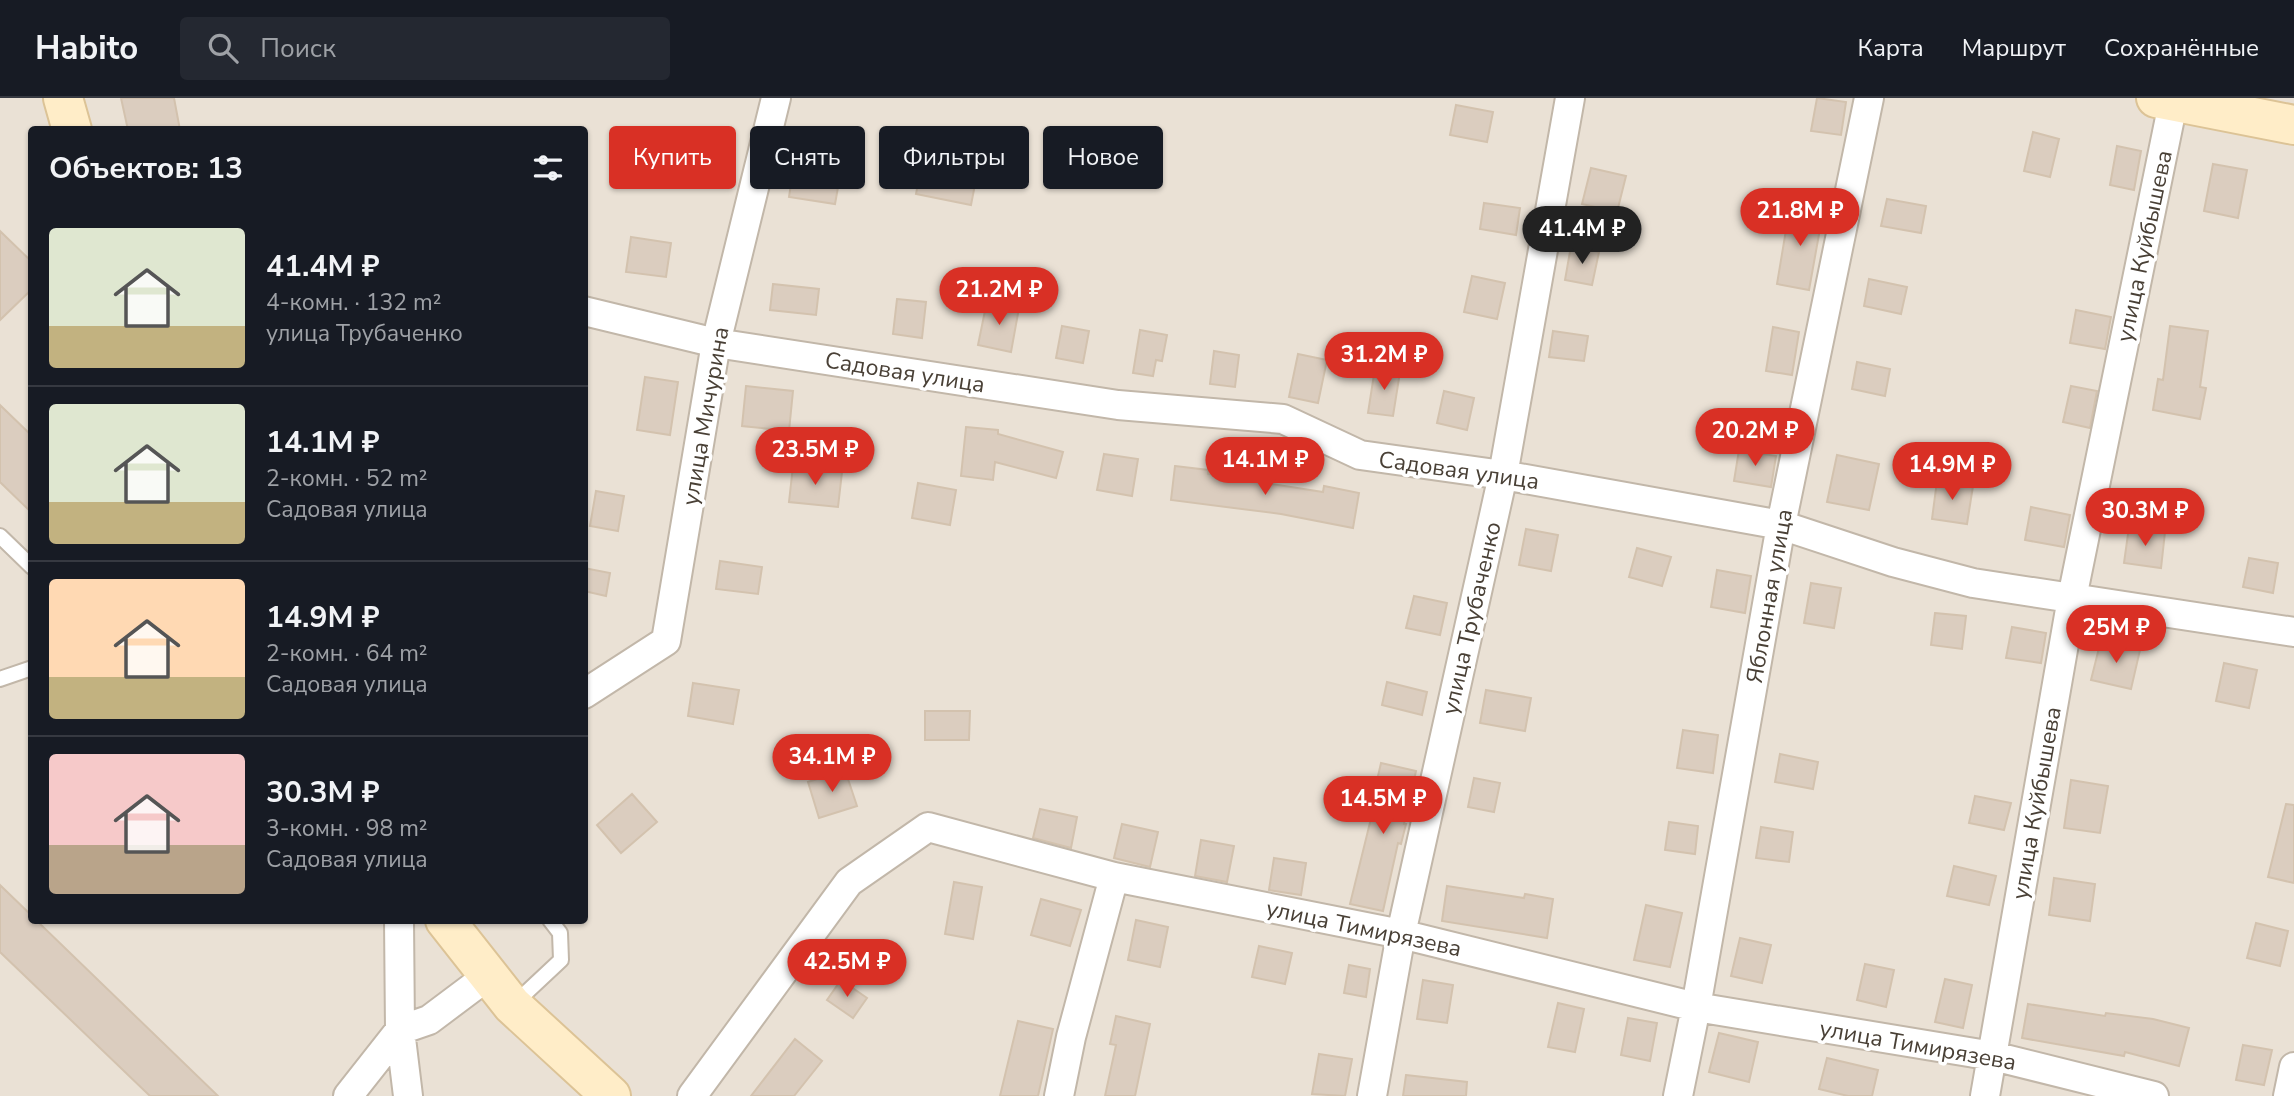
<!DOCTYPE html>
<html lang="ru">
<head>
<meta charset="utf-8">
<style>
	body { margin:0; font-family:"Nunito Sans",sans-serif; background:#242831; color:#f1f3f6; height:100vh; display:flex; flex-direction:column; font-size:26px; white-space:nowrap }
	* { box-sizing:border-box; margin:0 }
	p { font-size:23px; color:#9ea1a6 }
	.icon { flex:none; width:38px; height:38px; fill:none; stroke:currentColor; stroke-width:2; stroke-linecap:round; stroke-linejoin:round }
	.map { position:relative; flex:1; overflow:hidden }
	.panel { position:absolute; left:28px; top:28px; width:560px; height:798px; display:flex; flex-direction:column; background:#171b24; border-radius:7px; box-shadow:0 2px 5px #0004 }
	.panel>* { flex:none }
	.top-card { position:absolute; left:609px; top:28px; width:665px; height:63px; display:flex; gap:14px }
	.price { position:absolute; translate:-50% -60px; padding:0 16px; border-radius:24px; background:#d93025; color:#fff; font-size:23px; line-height:46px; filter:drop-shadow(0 2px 4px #0008) }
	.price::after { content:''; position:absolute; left:50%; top:42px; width:21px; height:16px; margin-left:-10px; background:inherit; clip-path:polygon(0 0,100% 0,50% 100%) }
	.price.active { background:#222; color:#fff }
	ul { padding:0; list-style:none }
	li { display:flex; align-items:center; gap:21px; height:175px; padding:0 21px }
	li+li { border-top:2px solid #363941 }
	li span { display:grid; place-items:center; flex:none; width:196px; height:140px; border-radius:7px; color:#555 }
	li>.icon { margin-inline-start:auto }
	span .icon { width:84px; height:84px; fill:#fffc; stroke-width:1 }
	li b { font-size:30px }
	h2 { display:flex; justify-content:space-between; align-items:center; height:84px; padding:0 21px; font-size:30px }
	.chip { padding:0 24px; border-radius:7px; background:#171b24; box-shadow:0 2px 5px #0004; font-size:24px; line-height:63px }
	.chip.active { background:#d93025; color:#fff }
	header { display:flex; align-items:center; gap:42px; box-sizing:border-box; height:98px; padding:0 35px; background:#171b24; border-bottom:2px solid #363941 }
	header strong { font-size:33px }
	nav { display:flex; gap:38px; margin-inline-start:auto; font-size:24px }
	.search { width:490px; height:63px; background:#242831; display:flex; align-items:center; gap:18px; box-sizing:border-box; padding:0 24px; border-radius:7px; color:#9ea1a6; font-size:26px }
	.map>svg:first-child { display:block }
</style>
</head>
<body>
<header>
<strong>Habito</strong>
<div class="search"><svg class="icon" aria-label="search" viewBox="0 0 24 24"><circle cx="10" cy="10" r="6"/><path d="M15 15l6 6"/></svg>Поиск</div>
<nav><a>Карта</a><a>Маршрут</a><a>Сохранённые</a></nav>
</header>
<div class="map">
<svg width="2294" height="998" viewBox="0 0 2294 998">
	<rect width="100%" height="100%" fill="#f5f0e8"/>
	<path fill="#eae1d5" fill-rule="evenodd" d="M 0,0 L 2294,0 L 2294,998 L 0,998 ZM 32,32 L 584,32 L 584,822 L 32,822 Z"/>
	<path fill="#dbcdbf" stroke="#d3c2ae" stroke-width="2" d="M 121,0 L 174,0 L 180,32 L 128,32 Z
		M 1817,0 L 1846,4 L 1841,37 L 1811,33 Z
		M 1456,7 L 1493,14 L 1487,44 L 1450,37 Z
		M 2033,34 L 2059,41 L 2050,79 L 2024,73 Z
		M 2117,48 L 2141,53 L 2134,92 L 2110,87 Z
		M 795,60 L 842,67 L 835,106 L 789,99 Z
		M 923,60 L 978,71 L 971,107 L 916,96 Z
		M 2213,66 L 2247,72 L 2238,120 L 2204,113 Z
		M 1591,70 L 1626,78 L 1617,114 L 1582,106 Z
		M 1887,101 L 1926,108 L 1921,135 L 1881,128 Z
		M 1484,105 L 1520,110 L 1516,137 L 1480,131 Z
		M 1790,108 L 1823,114 L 1809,192 L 1777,186 Z
		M 0,133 L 32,164 L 32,191 L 0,222 Z
		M 631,139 L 671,145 L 666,179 L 626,174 Z
		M 1571,148 L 1599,154 L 1592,187 L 1565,182 Z
		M 1472,178 L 1505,185 L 1497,221 L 1464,214 Z
		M 1869,181 L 1907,189 L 1901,216 L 1864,208 Z
		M 773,186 L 819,191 L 816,217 L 770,212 Z
		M 897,201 L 926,204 L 922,240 L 893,236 Z
		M 987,203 L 1019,210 L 1011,254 L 978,247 Z
		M 2076,212 L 2111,219 L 2105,251 L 2070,245 Z
		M 1062,228 L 1089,233 L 1083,265 L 1056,260 Z
		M 2170,228 L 2208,233 L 2200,289 L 2206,290 L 2200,321 L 2153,312 L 2158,281 L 2163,282 Z
		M 1773,229 L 1799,234 L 1792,277 L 1766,273 Z
		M 1140,232 L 1167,237 L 1162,263 L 1156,262 L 1153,278 L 1133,275 Z
		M 1553,233 L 1588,238 L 1584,263 L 1549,259 Z
		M 1214,253 L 1239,257 L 1235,289 L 1210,286 Z
		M 1298,256 L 1327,262 L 1318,305 L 1289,299 Z
		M 1857,264 L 1890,271 L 1885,298 L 1852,291 Z
		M 1375,270 L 1400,274 L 1393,318 L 1368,315 Z
		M 645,279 L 678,284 L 670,337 L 637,332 Z
		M 746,288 L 793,293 L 789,333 L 742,328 Z
		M 2071,288 L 2097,293 L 2090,330 L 2063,324 Z
		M 1444,293 L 1474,300 L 1467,332 L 1437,325 Z
		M 0,307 L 32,338 L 32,415 L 0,384 Z
		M 966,329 L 998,332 L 998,336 L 1063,354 L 1056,380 L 995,364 L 993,382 L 961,378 Z
		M 1739,352 L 1776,358 L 1771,389 L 1734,383 Z
		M 1104,356 L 1138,361 L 1132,398 L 1097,392 Z
		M 1837,357 L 1879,366 L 1869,412 L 1827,404 Z
		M 793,368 L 842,374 L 838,409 L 789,404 Z
		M 1175,368 L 1208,372 L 1208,376 L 1323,394 L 1324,388 L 1359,395 L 1353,430 L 1281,416 L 1171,402 Z
		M 1937,383 L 1973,388 L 1967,426 L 1932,421 Z
		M 918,385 L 956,392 L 950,427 L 912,420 Z
		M 596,393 L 624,398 L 618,433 L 590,428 Z
		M 2031,409 L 2070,417 L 2064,449 L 2025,442 Z
		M 2129,429 L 2165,434 L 2161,470 L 2124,465 Z
		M 1526,431 L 1558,437 L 1551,473 L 1519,467 Z
		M 1637,450 L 1671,459 L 1662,488 L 1629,479 Z
		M 2249,460 L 2278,465 L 2273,495 L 2243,489 Z
		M 720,463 L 762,469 L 758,496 L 716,491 Z
		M 584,470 L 610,475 L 606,498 L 584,493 Z
		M 1717,472 L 1751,478 L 1745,515 L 1711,509 Z
		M 1811,485 L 1841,490 L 1834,530 L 1804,525 Z
		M 1414,498 L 1447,505 L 1440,537 L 1406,530 Z
		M 1935,515 L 1966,518 L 1962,551 L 1931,547 Z
		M 2012,529 L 2046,535 L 2041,565 L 2006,560 Z
		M 2101,542 L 2140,552 L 2131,591 L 2091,582 Z
		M 2224,565 L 2257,572 L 2249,610 L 2216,603 Z
		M 1387,584 L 1427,594 L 1422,617 L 1382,607 Z
		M 693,585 L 739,592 L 733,626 L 688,618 Z
		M 1486,592 L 1531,600 L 1525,633 L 1480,625 Z
		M 925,613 L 970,613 L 969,642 L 925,642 Z
		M 1683,632 L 1718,637 L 1713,675 L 1677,670 Z
		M 1780,656 L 1818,664 L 1813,691 L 1775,684 Z
		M 1381,665 L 1416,673 L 1404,726 L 1406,726 L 1401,746 L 1398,745 L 1383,813 L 1350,806 L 1378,692 L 1375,691 Z
		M 845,672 L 857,708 L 819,720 L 808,684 Z
		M 1474,680 L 1500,685 L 1494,714 L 1468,709 Z
		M 2071,682 L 2108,688 L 2100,735 L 2064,730 Z
		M 632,696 L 657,724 L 621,755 L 597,727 Z
		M 1975,698 L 2011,705 L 2004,732 L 1969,725 Z
		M 2286,706 L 2294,707 L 2294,785 L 2268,779 Z
		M 1040,711 L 1077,719 L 1071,750 L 1033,740 Z
		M 1669,724 L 1698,728 L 1695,756 L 1665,752 Z
		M 1122,726 L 1158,734 L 1150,769 L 1114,760 Z
		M 1761,729 L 1793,734 L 1789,764 L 1756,760 Z
		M 1201,742 L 1234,748 L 1227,784 L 1195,778 Z
		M 1274,760 L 1306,765 L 1301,797 L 1269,792 Z
		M 1954,768 L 1996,778 L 1989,807 L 1947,798 Z
		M 2054,780 L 2095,786 L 2090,823 L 2049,817 Z
		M 954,784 L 982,789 L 973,841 L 945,836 Z
		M 0,787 L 32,818 L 32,822 L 36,822 L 218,998 L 150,998 L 0,854 Z
		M 1447,788 L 1524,800 L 1525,796 L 1553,801 L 1547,840 L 1442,823 Z
		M 1041,801 L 1081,812 L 1070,848 L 1031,837 Z
		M 1646,807 L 1682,815 L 1670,869 L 1634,862 Z
		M 1136,822 L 1168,829 L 1160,869 L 1128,862 Z
		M 2256,825 L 2288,833 L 2280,868 L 2247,860 Z
		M 1740,840 L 1771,847 L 1762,885 L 1731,878 Z
		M 1259,848 L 1292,855 L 1285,886 L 1252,879 Z
		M 1865,866 L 1894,872 L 1886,909 L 1857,902 Z
		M 1349,867 L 1370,871 L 1366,899 L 1344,895 Z
		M 1945,881 L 1972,887 L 1963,930 L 1935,924 Z
		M 841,882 L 867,900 L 853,920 L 827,902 Z
		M 1423,882 L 1453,887 L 1447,925 L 1417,921 Z
		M 1558,905 L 1584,911 L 1575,954 L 1548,949 Z
		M 2028,906 L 2105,918 L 2106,915 L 2153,921 L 2189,930 L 2179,968 L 2125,954 L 2124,958 L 2022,940 Z
		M 1116,918 L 1150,926 L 1135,998 L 1105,998 L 1116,947 L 1110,946 Z
		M 1628,920 L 1657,925 L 1650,963 L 1621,957 Z
		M 1018,923 L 1053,931 L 1038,998 L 1000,998 Z
		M 1719,935 L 1758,944 L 1749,984 L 1709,974 Z
		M 795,941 L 822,963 L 794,998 L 751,998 Z
		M 2243,947 L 2272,952 L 2264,987 L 2236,982 Z
		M 1319,956 L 1352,961 L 1345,998 L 1312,996 Z
		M 1827,960 L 1878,972 L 1872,998 L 1848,998 L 1819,991 Z
		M 1406,977 L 1467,984 L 1466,998 L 1403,998 Z"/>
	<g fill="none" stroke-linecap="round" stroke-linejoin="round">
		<g stroke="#c2b7a9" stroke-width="18">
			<path id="lane" d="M 0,438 L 32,469
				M 0,581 L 32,570
				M 514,906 L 561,862 L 560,835 L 550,822"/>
		</g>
		<g stroke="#c2b7a9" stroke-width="32">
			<path id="street" d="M 584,213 L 716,245 L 1118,307 L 1283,321 L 1360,357 L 1503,377 L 1781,427 L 1893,464 L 1973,485 L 2294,534
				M 584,596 L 666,543 L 716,245 L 776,0
				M 399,822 L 400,932 L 408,998
				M 348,998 L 400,932 L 429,922 L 489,877
				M 692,998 L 849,784 L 928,729 L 1114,779 L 1401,836 L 1696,909 L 1993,958 L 2154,998
				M 1059,998 L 1071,939 L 1114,779
				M 1372,998 L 1401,836 L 1503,377 L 1570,0
				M 1678,998 L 1696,909 L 1781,427 L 1869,0
				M 1985,998 L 2072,500 L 2174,0
				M 2288,998 L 2294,969"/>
		</g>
		<g stroke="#dcc396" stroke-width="42">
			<path id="secondary" d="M 63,0 L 72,32
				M 2156,0 L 2294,27
				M 445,822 L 512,907 L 611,998"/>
		</g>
		<use href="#lane" stroke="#fff" stroke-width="14"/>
		<use href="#street" stroke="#fff" stroke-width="28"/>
		<use href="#secondary" stroke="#ffedc8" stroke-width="38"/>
	</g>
	<g text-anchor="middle" stroke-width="7" stroke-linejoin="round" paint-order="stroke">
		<g font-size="23" fill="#494036" stroke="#fff">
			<text transform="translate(2144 148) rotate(-78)" y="8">улица Куйбышева</text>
			<text transform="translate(905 274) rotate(9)" y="8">Садовая улица</text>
			<text transform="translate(705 318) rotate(-80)" y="8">улица Мичурина</text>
			<text transform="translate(1459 372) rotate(8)" y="8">Садовая улица</text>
			<text transform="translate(1769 498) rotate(-80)" y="8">Яблонная улица</text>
			<text transform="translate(1471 520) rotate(-77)" y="8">улица Трубаченко</text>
			<text transform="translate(2036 705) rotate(-80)" y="8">улица Куйбышева</text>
			<text transform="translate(1364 830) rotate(12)" y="8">улица Тимирязева</text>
			<text transform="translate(1918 947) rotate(10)" y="8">улица Тимирязева</text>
		</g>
	</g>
</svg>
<b class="price" style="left:1800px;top:150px">21.8M ₽</b>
<b class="price active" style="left:1582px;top:168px">41.4M ₽</b>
<b class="price" style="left:999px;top:229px">21.2M ₽</b>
<b class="price" style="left:1384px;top:294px">31.2M ₽</b>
<b class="price" style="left:1755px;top:370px">20.2M ₽</b>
<b class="price" style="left:815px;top:389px">23.5M ₽</b>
<b class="price" style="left:1265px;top:399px">14.1M ₽</b>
<b class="price" style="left:1952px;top:404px">14.9M ₽</b>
<b class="price" style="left:2145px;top:450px">30.3M ₽</b>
<b class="price" style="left:2116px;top:567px">25M ₽</b>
<b class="price" style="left:832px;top:696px">34.1M ₽</b>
<b class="price" style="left:1383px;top:738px">14.5M ₽</b>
<b class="price" style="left:847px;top:901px">42.5M ₽</b>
<div class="top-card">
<a class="chip active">Купить</a>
<a class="chip">Снять</a>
<a class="chip">Фильтры</a>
<a class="chip">Новое</a>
</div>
<section class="panel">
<h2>Объектов: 13<svg class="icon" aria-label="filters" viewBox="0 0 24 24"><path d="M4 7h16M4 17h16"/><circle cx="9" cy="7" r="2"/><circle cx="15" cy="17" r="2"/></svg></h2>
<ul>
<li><span style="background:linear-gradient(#dfe7d0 70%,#c2b280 0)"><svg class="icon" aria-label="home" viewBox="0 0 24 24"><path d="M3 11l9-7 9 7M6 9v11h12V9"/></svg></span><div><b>41.4M ₽</b><p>4-комн. · 132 m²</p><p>улица Трубаченко</p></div></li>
<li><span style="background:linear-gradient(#dfe7d0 70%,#c2b280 0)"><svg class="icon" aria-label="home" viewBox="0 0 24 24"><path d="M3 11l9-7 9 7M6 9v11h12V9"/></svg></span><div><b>14.1M ₽</b><p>2-комн. · 52 m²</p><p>Садовая улица</p></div></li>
<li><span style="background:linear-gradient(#ffd9b3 70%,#c2b280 0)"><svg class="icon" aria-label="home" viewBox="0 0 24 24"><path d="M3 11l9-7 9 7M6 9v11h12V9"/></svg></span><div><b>14.9M ₽</b><p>2-комн. · 64 m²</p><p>Садовая улица</p></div></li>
<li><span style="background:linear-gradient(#f6c9c9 65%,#b9a48a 0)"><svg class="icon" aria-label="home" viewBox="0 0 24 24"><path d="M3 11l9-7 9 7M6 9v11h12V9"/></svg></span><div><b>30.3M ₽</b><p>3-комн. · 98 m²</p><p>Садовая улица</p></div></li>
</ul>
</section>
</div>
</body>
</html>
